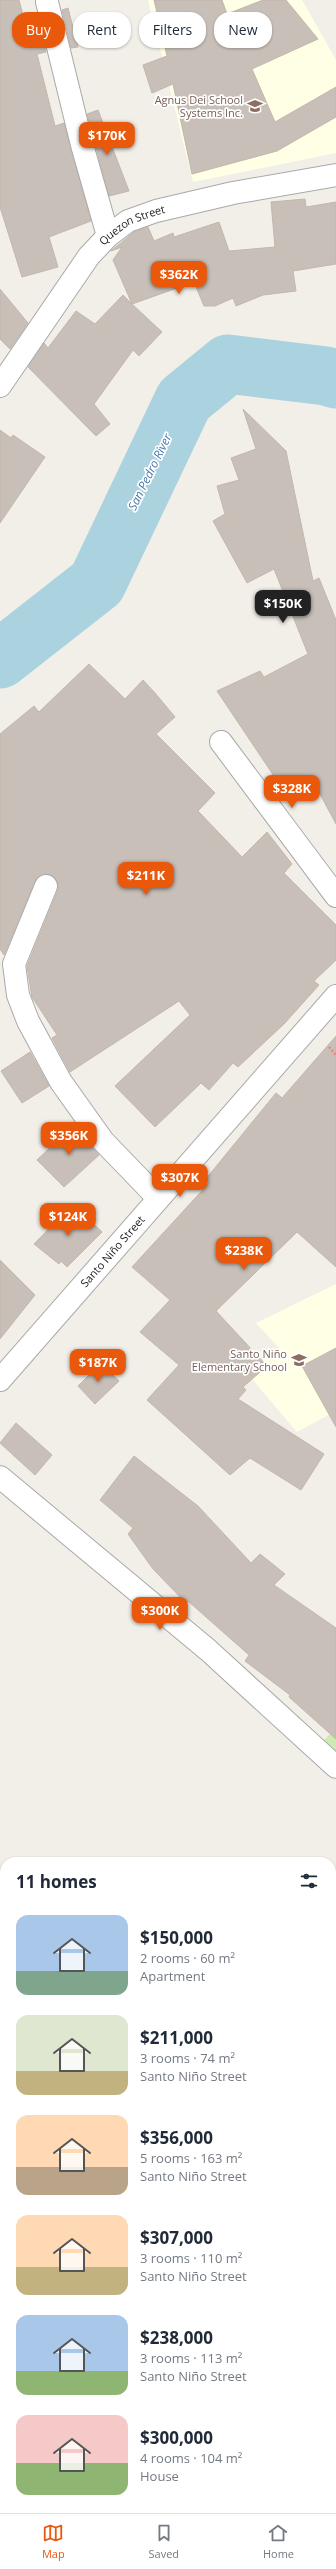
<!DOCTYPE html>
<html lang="en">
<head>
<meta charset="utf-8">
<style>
	body { margin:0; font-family:"Open Sans",sans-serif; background:#f2f2f3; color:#1f2937; height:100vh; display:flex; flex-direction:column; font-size:15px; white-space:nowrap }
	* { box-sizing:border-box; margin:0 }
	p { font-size:13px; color:#747a83 }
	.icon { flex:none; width:22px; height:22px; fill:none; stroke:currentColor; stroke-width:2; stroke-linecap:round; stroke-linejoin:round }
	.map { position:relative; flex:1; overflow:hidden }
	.panel { position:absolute; left:0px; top:1857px; width:336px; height:656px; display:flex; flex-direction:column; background:#fff; border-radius:16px 16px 0 0; box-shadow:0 1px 3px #0004 }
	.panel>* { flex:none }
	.top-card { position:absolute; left:12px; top:12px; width:312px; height:36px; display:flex; gap:8px }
	.price { position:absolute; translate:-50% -34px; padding:0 9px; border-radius:8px; background:#ea580c; color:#fff; font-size:13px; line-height:26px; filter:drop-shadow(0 1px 2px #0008) }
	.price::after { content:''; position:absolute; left:50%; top:24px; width:12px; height:9px; margin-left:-6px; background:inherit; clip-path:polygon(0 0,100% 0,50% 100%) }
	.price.current { background:#222; color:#fff }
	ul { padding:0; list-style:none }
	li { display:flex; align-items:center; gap:12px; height:100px; padding:0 16px }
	li span { display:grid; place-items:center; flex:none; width:112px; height:80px; border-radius:12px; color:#555 }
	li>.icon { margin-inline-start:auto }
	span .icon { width:48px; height:48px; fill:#fffc; stroke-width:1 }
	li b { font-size:17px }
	h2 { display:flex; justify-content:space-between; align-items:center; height:48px; padding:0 16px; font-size:17px }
	.tag { padding:0 14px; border-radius:16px; background:#fff; box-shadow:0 1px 3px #0004; font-size:14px; line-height:36px }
	.tag.current { background:#ea580c; color:#fff }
	.tabs { display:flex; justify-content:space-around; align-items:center; height:56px; border-top:1px solid #e0e1e3; background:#fff; font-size:11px; color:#747a83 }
	.tabs a { display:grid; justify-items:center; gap:2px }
	.tabs .current { color:#ea580c }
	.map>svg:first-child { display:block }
</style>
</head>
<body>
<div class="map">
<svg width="336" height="2513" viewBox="0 0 336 2513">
	<rect width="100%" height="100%" fill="#f2efe9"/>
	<path fill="#ffffe5" d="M 148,0 L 302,0 L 336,60 L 336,153 L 193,182 Z
		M 336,1284 L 336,1411 L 297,1432 L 246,1372 L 280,1349 L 256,1323 Z"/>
	<path fill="#cdebb0" d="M 336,1727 L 336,1757 L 321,1744 Z"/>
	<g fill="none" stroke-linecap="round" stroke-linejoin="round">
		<path stroke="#aad3df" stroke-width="59" d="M 0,659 L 97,583 L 184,400 L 228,364 L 326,376 L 336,379"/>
	</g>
	<path fill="#c7bfb8" stroke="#c4b6ab" d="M 0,0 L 19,0 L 24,19 L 38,16 L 46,52 L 37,54 L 55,126 L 64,123 L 91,221 L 49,237 L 58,267 L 22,277 L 0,207 Z
		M 154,0 L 222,0 L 227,14 L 263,0 L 286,0 L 318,39 L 252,69 L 275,122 L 336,87 L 336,117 L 277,151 L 192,174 L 173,84 L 152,93 L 143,65 L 167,56 Z
		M 68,8 L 78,47 L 71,48 L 62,10 Z
		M 98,110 L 129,191 L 109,196 L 87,114 Z
		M 305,199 L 306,207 L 336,202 L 336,264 L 293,271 L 296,291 L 263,295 L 236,306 L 233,298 L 215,306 L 204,306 L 194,282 L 132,304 L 162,332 L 139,356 L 133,350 L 94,404 L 110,424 L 96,436 L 28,367 L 44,343 L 48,348 L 76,311 L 95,324 L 123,295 L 132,304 L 113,260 L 122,247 L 111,251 L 134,232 L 148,227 L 154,241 L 173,233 L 174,237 L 219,222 L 229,251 L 275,247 L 271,202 Z
		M 0,289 L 28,323 L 10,349 L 0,339 Z
		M 243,409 L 286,451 L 313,581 L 319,578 L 336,620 L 336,824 L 312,779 L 284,791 L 217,691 L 260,671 L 264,677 L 308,654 L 274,569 L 247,583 L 213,521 L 225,514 L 217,486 L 239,480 L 231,458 L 256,449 Z
		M 0,430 L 11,438 L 13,435 L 45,457 L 0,523 Z
		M 89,664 L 125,699 L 143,680 L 155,693 L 175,717 L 156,734 L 215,793 L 198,811 L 242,857 L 267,832 L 292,864 L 284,873 L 336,925 L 336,960 L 314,981 L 319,985 L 284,1024 L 238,1067 L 233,1063 L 209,1090 L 201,1083 L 155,1127 L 115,1086 L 190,1015 L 179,1001 L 70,1072 L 52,1038 L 57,1035 L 32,997 L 27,966 L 58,890 L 56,879 L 51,875 L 44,874 L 35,881 L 4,955 L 0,949 L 0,734 L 34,706 L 39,712 Z
		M 336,1036 L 336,1267 L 297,1232 L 216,1311 L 267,1366 L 243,1387 L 246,1390 L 238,1399 L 324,1454 L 301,1490 L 250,1458 L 230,1475 L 147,1400 L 179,1365 L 140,1332 L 170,1300 L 132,1267 L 209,1183 L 205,1180 L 276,1093 L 282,1098 Z
		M 30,1052 L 49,1086 L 22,1103 L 1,1071 Z
		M 75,1124 L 99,1155 L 64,1187 L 37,1160 Z
		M 73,1204 L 102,1232 L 67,1267 L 61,1261 L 59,1264 L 34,1244 Z
		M 0,1260 L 35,1295 L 0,1339 Z
		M 336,1348 L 336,1427 L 302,1366 Z
		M 101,1363 L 119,1381 L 95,1404 L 78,1386 Z
		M 16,1423 L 52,1455 L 35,1475 L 0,1443 Z
		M 134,1456 L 198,1506 L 251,1563 L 260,1554 L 285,1574 L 274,1585 L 336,1628 L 336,1739 L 289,1697 L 290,1695 L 245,1661 L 249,1655 L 188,1601 L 186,1603 L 153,1569 L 128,1534 L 133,1528 L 100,1500 Z"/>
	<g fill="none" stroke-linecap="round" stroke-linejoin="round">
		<g stroke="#a9a9a9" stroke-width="24">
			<g id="minor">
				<path d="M 47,2 L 82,145 L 108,236"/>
				<path id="s1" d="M 0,386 L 89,256 L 108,236 L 128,221 L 156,211 L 233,193 L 336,175"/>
				<path d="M 221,742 L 336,896"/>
				<path d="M 46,886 L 14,964 L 18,995 L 28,1021 L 61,1082 L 103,1141 L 158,1198"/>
				<path id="s2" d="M 0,1380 L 336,996"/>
				<path d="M 0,1477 L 208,1650 L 336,1767"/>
				<path d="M 331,2092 L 336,2086"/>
				<path d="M 0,2360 L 5,2364"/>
				<path d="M 0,2507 L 5,2501"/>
			</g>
		</g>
		<path stroke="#fa8072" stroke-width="2.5" stroke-dasharray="2 2" stroke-linecap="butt" d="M 329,1047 L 336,1055"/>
		<use href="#minor" stroke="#fff" stroke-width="22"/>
	</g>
	<defs>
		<g id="school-bare" transform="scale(1.2)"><path d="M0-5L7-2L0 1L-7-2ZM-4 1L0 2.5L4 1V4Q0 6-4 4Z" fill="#8d6e63" stroke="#fff" stroke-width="2.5" paint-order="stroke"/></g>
	</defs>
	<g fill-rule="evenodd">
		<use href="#school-bare" x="255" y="106"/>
		<use href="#school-bare" x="299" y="1360"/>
	</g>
	<g text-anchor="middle" stroke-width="3.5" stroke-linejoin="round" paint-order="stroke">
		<g font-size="11" fill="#785e54" stroke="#fff" text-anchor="end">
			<text x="243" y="104">Agnus Dei School<tspan x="243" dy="13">Systems Inc.</tspan></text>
			<text x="287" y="1358">Santo Niño<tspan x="287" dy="13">Elementary School</tspan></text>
		</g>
		<g font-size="11" fill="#222" stroke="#fff">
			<text dy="4" stroke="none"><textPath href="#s1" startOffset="212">Quezon Street</textPath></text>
			<text dy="4" stroke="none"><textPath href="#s2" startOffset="171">Santo Niño Street</textPath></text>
		</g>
		<g font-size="12" font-style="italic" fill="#4a7aab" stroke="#fff">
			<text transform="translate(150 472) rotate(-64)" y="4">San Pedro River</text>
		</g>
	</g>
</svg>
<b class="price" style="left:107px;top:156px">$170K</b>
<b class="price" style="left:179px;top:295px">$362K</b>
<b class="price current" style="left:283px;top:624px">$150K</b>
<b class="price" style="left:292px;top:809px">$328K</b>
<b class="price" style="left:146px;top:896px">$211K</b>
<b class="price" style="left:69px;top:1156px">$356K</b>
<b class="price" style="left:180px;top:1198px">$307K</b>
<b class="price" style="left:68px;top:1237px">$124K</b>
<b class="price" style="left:244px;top:1271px">$238K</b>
<b class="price" style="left:98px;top:1383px">$187K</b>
<b class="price" style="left:160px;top:1631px">$300K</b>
<div class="top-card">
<a class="tag current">Buy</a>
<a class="tag">Rent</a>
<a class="tag">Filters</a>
<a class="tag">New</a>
</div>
<section class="panel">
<h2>11 homes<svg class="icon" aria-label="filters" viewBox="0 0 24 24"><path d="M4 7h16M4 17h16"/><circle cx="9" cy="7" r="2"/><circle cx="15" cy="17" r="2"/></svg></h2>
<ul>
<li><span style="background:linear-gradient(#a9c7e8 70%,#7fa58c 0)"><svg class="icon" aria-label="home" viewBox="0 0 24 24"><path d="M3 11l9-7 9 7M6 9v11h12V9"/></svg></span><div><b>$150,000</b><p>2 rooms · 60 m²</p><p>Apartment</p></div></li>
<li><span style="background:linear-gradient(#dfe7d0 70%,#c2b280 0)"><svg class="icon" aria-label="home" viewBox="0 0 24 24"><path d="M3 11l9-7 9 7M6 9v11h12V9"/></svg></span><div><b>$211,000</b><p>3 rooms · 74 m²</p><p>Santo Niño Street</p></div></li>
<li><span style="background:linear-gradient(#ffd9b3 65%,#b9a48a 0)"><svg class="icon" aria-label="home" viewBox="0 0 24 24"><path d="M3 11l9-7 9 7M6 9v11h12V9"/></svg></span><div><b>$356,000</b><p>5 rooms · 163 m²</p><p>Santo Niño Street</p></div></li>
<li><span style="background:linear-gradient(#ffd9b3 65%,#c2b280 0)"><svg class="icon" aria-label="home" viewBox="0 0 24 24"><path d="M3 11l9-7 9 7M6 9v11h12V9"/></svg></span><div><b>$307,000</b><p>3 rooms · 110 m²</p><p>Santo Niño Street</p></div></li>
<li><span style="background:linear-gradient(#a9c7e8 70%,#8fb573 0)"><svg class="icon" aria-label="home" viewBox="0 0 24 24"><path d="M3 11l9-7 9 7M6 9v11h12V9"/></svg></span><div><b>$238,000</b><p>3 rooms · 113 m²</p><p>Santo Niño Street</p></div></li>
<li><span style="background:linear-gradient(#f6c9c9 60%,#8fb573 0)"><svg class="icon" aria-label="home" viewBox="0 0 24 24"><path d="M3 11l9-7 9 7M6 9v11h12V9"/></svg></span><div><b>$300,000</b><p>4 rooms · 104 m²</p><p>House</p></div></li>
</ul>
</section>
</div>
<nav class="tabs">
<a class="current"><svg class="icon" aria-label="map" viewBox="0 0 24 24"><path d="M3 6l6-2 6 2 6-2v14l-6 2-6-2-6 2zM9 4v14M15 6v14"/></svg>Map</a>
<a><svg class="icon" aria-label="saved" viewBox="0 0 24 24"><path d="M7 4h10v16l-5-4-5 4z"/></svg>Saved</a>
<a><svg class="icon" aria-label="home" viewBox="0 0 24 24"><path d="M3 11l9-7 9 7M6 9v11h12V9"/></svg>Home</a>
</nav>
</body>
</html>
